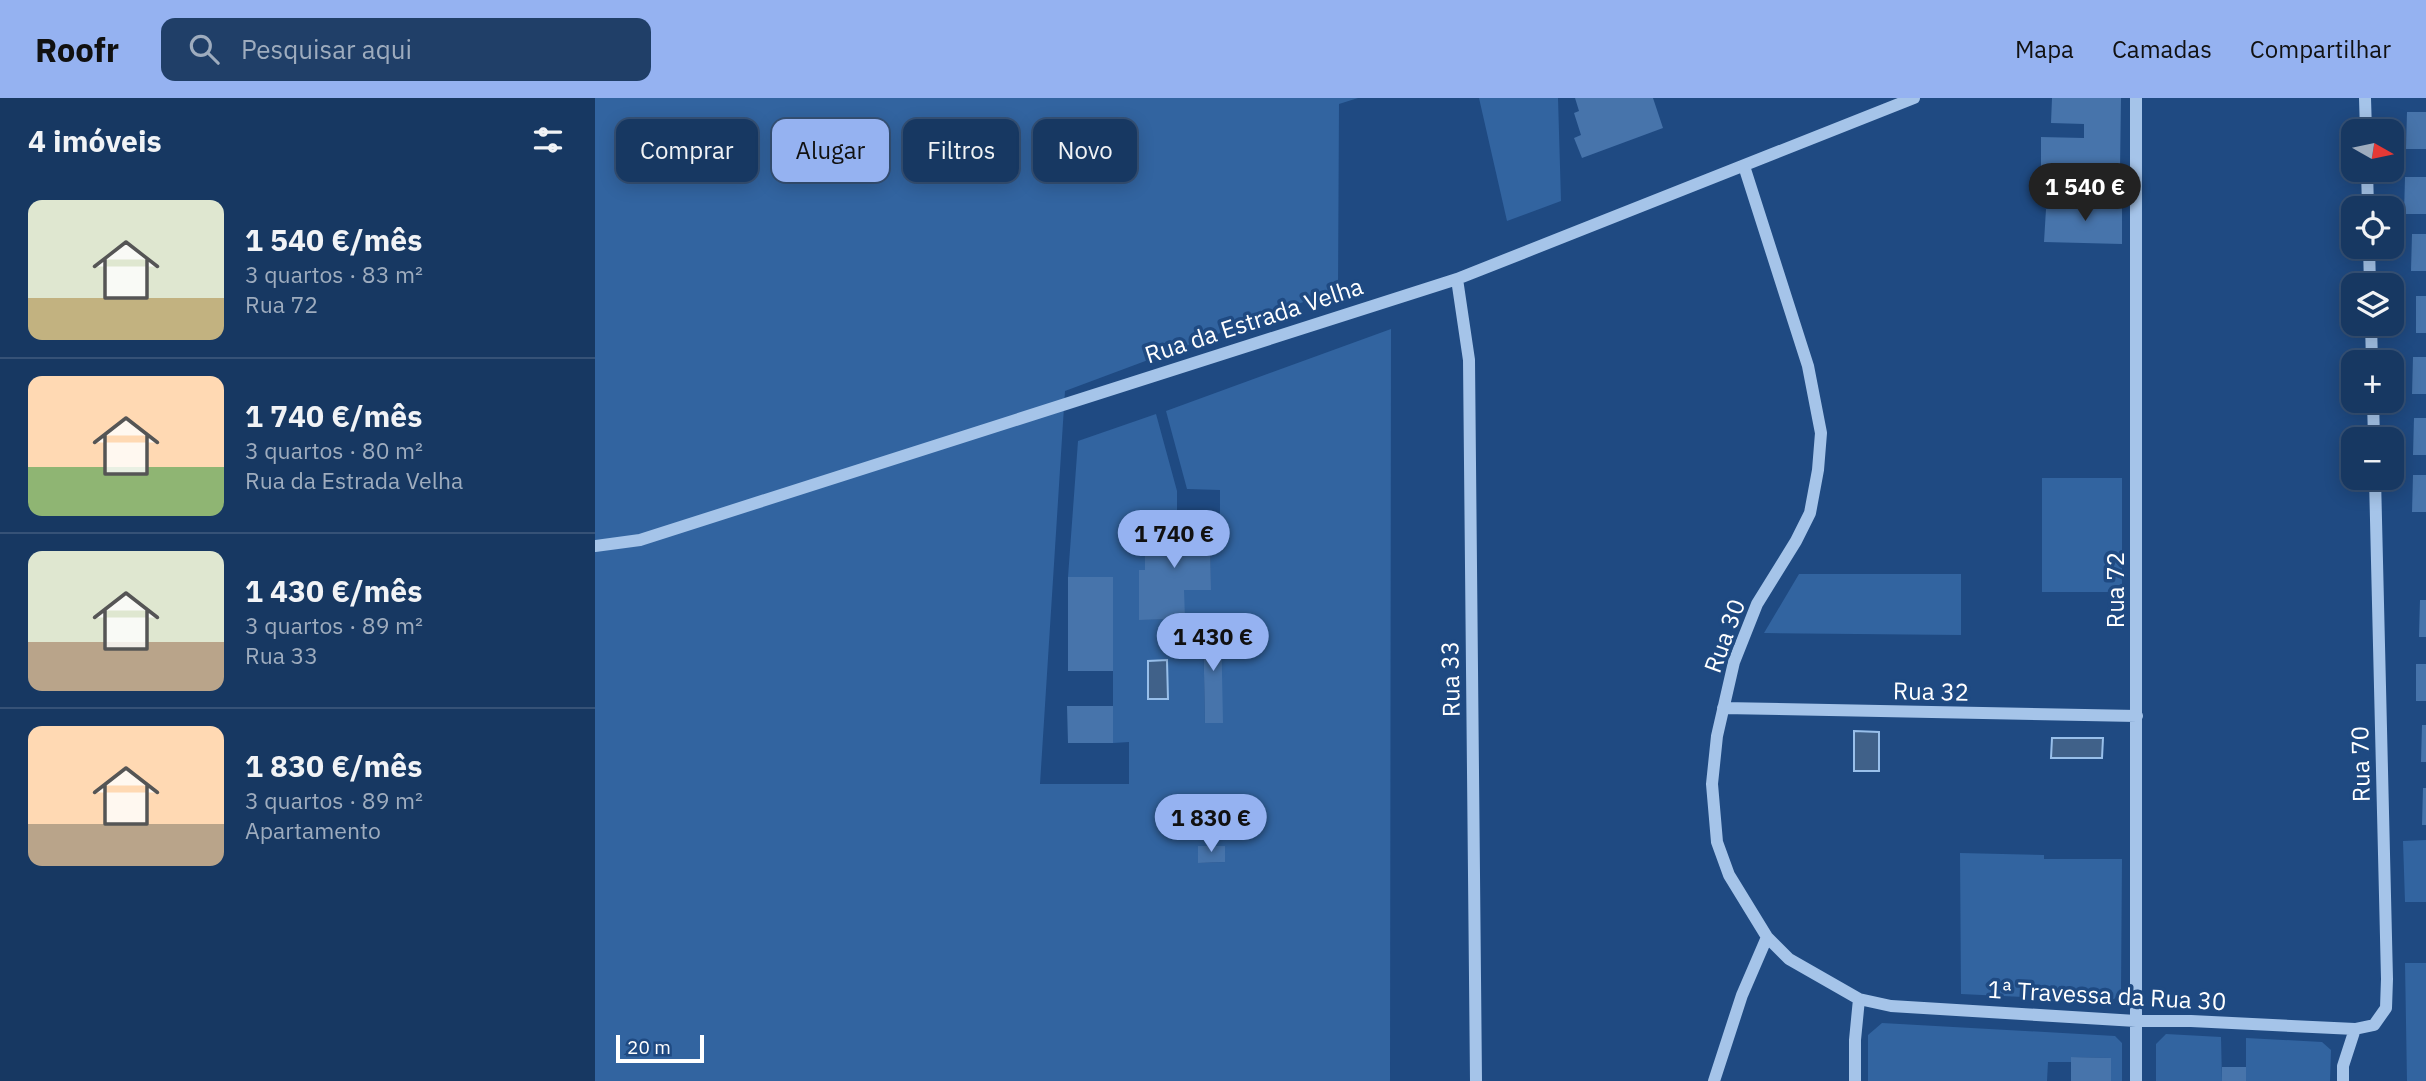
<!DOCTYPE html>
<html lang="pt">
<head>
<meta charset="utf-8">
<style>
	body { margin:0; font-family:"IBM Plex Sans",sans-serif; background:#203f68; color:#f1f3f6; height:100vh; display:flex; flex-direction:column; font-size:26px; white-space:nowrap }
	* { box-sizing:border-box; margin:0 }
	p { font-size:23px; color:#9eacbe }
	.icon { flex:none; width:38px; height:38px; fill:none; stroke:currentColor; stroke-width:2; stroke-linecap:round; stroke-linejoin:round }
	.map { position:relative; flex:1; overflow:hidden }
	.drawer { display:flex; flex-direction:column; background:#173862; width:595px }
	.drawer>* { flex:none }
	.hud { position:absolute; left:21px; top:21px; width:665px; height:63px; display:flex; gap:14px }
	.needle { width:46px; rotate:99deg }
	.fabs { position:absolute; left:1746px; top:21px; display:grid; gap:14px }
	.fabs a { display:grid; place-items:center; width:63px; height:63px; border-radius:14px; background:#173862; box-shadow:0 4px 18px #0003,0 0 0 2px #365277; font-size:35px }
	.scale { position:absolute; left:21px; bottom:18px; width:88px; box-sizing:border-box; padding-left:7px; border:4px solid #fff; border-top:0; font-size:19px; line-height:24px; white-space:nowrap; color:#fff; -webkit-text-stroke:5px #1f4a82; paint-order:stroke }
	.price { position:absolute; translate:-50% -60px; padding:0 16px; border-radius:24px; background:#95b2f1; color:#111; font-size:23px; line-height:46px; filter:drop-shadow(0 2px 4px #0008) }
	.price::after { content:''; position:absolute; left:50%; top:42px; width:21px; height:16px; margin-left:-10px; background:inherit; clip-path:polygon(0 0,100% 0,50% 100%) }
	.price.active { background:#222; color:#fff }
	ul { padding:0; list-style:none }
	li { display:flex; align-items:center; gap:21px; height:175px; padding:0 28px }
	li+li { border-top:2px solid #365277 }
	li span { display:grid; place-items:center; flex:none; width:196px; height:140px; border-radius:14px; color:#555 }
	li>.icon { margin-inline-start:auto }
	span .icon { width:84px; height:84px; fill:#fffc; stroke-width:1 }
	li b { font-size:30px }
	h2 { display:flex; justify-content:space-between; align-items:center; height:84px; padding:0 28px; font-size:30px }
	.chip { padding:0 24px; border-radius:14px; background:#173862; box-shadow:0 4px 18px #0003,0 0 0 2px #365277; font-size:24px; line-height:63px }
	.chip.active { background:#95b2f1; color:#111 }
	header { display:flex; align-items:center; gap:42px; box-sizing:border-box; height:98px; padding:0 35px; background:#95b2f1; color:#111 }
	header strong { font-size:33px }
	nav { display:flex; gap:38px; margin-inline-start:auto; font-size:24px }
	.search { width:490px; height:63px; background:#203f68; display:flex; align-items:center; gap:18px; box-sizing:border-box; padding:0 24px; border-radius:14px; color:#9eacbe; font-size:26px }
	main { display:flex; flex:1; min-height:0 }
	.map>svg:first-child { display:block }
</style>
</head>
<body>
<header>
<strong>Roofr</strong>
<div class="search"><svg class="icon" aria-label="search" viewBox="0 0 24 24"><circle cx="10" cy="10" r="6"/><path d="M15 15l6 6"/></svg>Pesquisar aqui</div>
<nav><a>Mapa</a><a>Camadas</a><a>Compartilhar</a></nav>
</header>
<main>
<section class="drawer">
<h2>4 imóveis<svg class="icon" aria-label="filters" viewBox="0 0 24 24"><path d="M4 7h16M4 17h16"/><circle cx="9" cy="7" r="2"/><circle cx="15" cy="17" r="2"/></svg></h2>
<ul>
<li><span style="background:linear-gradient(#dfe7d0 70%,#c2b280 0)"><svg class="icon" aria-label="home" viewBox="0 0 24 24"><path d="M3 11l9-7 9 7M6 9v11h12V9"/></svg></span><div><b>1 540 €/mês</b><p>3 quartos · 83 m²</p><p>Rua 72</p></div></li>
<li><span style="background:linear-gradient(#ffd9b3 65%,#8fb573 0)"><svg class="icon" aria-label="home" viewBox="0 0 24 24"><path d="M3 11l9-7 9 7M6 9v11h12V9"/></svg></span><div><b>1 740 €/mês</b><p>3 quartos · 80 m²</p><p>Rua da Estrada Velha</p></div></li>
<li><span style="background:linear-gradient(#dfe7d0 65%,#b9a48a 0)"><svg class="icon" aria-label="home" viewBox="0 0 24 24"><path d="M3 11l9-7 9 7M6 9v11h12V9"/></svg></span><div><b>1 430 €/mês</b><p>3 quartos · 89 m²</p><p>Rua 33</p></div></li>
<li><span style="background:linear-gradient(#ffd9b3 70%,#b9a48a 0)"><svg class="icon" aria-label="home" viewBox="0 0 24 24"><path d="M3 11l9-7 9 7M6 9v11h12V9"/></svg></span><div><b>1 830 €/mês</b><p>3 quartos · 89 m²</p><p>Apartamento</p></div></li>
</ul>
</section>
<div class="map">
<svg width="1831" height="983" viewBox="0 0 1831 983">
	<rect width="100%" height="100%" fill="#1f4a82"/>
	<path fill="#3264a0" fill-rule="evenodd" d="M 0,0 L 763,0 L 744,6 L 743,191 L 470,293 L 445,686 L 534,686 L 534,644 L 518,645 L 518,480 L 473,479 L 483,343 L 561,316 L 582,393 L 582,435 L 550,435 L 550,472 L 544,472 L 545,522 L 589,521 L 589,492 L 616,492 L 615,423 L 625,422 L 625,392 L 592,391 L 571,313 L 796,231 L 795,983 L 0,983 ZM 608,525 L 627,625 L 610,625 ZM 603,748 L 629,748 L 630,764 L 603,765 Z
		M 884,0 L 963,0 L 966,103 L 912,123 Z
		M 1447,380 L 1527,380 L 1527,494 L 1447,494 Z
		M 1204,476 L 1366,476 L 1366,537 L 1169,535 Z
		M 1831,742 L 1831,804 L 1810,804 L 1808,743 Z
		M 1365,755 L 1449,757 L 1449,761 L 1527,761 L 1526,893 L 1519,901 L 1448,900 L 1366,896 Z
		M 1810,865 L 1831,865 L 1831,983 L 1812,983 Z
		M 1287,925 L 1520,938 L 1527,945 L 1527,983 L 1516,983 L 1515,960 L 1476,959 L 1476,964 L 1453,964 L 1452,983 L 1273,983 L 1273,937 Z
		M 1571,936 L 1626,939 L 1627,983 L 1561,983 L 1561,946 Z
		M 1651,940 L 1727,944 L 1736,952 L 1735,983 L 1651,983 Z"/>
	<path fill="#406189" stroke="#98bfea" stroke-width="2" d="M 572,562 L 573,601 L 553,601 L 553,563 Z
		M 1259,633 L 1284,634 L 1284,673 L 1259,673 Z
		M 1457,640 L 1508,640 L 1507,660 L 1456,660 Z"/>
	<path fill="#4774ab" d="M 980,0 L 1058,0 L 1068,30 L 987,60 L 979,40 L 986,37 L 979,15 L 984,13 Z
		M 1457,0 L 1526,0 L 1525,72 L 1446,70 L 1446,39 L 1489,40 L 1489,26 L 1456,25 Z
		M 1812,14 L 1831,14 L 1831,51 L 1811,51 Z
		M 1810,79 L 1831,79 L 1831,116 L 1809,116 Z
		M 1470,103 L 1527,105 L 1527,146 L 1449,144 L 1451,111 L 1469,111 Z
		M 1817,136 L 1831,136 L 1831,173 L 1816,173 Z
		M 1821,198 L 1831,198 L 1831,235 L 1821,235 Z
		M 1818,259 L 1831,259 L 1831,296 L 1817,296 Z
		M 1819,320 L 1831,320 L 1831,357 L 1818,357 Z
		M 1818,377 L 1831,377 L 1831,414 L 1817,414 Z
		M 582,423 L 615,423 L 616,492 L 589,492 L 590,521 L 544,522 L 544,472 L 550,472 L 550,435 L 582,435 Z
		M 473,479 L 518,479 L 518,573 L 473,573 Z
		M 1825,502 L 1831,502 L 1831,539 L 1824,539 Z
		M 608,525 L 626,525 L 628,625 L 610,625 Z
		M 1821,566 L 1831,566 L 1831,603 L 1821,603 Z
		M 472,608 L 518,608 L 518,645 L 473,645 Z
		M 1827,627 L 1831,627 L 1831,664 L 1826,664 Z
		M 1828,690 L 1831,690 L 1831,727 L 1827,727 Z
		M 603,748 L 630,748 L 630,764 L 603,765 Z
		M 1476,959 L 1516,960 L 1516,983 L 1476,983 Z
		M 1627,969 L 1651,969 L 1651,983 L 1627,983 Z"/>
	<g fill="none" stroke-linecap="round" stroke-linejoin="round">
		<path stroke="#a5c4e9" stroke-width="12" d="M 1541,0 L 1541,983
			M 1770,0 L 1771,33
			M 1149,68 L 1213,268 L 1226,335 L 1223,372 L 1215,415 L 1201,443 L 1162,506 L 1139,564 L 1122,638 L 1117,686 L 1122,744 L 1134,777 L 1172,839 L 1194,861 L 1264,901 L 1296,908 L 1541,923 L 1596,923 L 1760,931 L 1779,927 L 1791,910 L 1792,881 L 1780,380
			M 1772,72 L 1773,110
			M 1774,149 L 1775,187
			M 862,181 L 874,262 L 881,983
			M 1776,226 L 1777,264
			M 1778,303 L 1779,341
			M 0,448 L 45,442 L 862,181 L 1319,0
			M 1128,610 L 1542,618
			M 1119,983 L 1147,897 L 1172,839
			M 1260,983 L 1260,942 L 1264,901
			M 1748,983 L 1748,968 L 1760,931"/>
	</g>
	<g text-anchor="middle" stroke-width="7" stroke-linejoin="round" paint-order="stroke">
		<g font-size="24" fill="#fff" stroke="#1f4a82">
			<text transform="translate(659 223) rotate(-18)" y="8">Rua da Estrada Velha</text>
			<text transform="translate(1521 492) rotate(-90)" y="8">Rua 72</text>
			<text transform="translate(1130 538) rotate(-70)" y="8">Rua 30</text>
			<text transform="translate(856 581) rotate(-91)" y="8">Rua 33</text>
			<text transform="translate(1336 594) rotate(1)" y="8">Rua 32</text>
			<text transform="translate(1766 666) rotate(-91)" y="8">Rua 70</text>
			<text transform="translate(1512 898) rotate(3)" y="8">1ª Travessa da Rua 30</text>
		</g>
	</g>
</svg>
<div class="fabs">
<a><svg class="needle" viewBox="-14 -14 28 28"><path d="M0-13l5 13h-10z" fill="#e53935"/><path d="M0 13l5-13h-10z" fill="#9eacbe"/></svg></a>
<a><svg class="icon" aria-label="locate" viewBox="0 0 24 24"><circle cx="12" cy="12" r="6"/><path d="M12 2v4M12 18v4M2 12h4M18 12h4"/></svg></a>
<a><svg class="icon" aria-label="layers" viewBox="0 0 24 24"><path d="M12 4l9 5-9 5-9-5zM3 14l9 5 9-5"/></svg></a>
<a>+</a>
<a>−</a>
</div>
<div class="scale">20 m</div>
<b class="price active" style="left:1490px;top:125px">1 540 €</b>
<b class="price" style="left:579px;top:472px">1 740 €</b>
<b class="price" style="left:618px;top:575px">1 430 €</b>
<b class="price" style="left:616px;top:756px">1 830 €</b>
<div class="hud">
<a class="chip">Comprar</a>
<a class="chip active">Alugar</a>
<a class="chip">Filtros</a>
<a class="chip">Novo</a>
</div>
</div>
</main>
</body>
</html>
